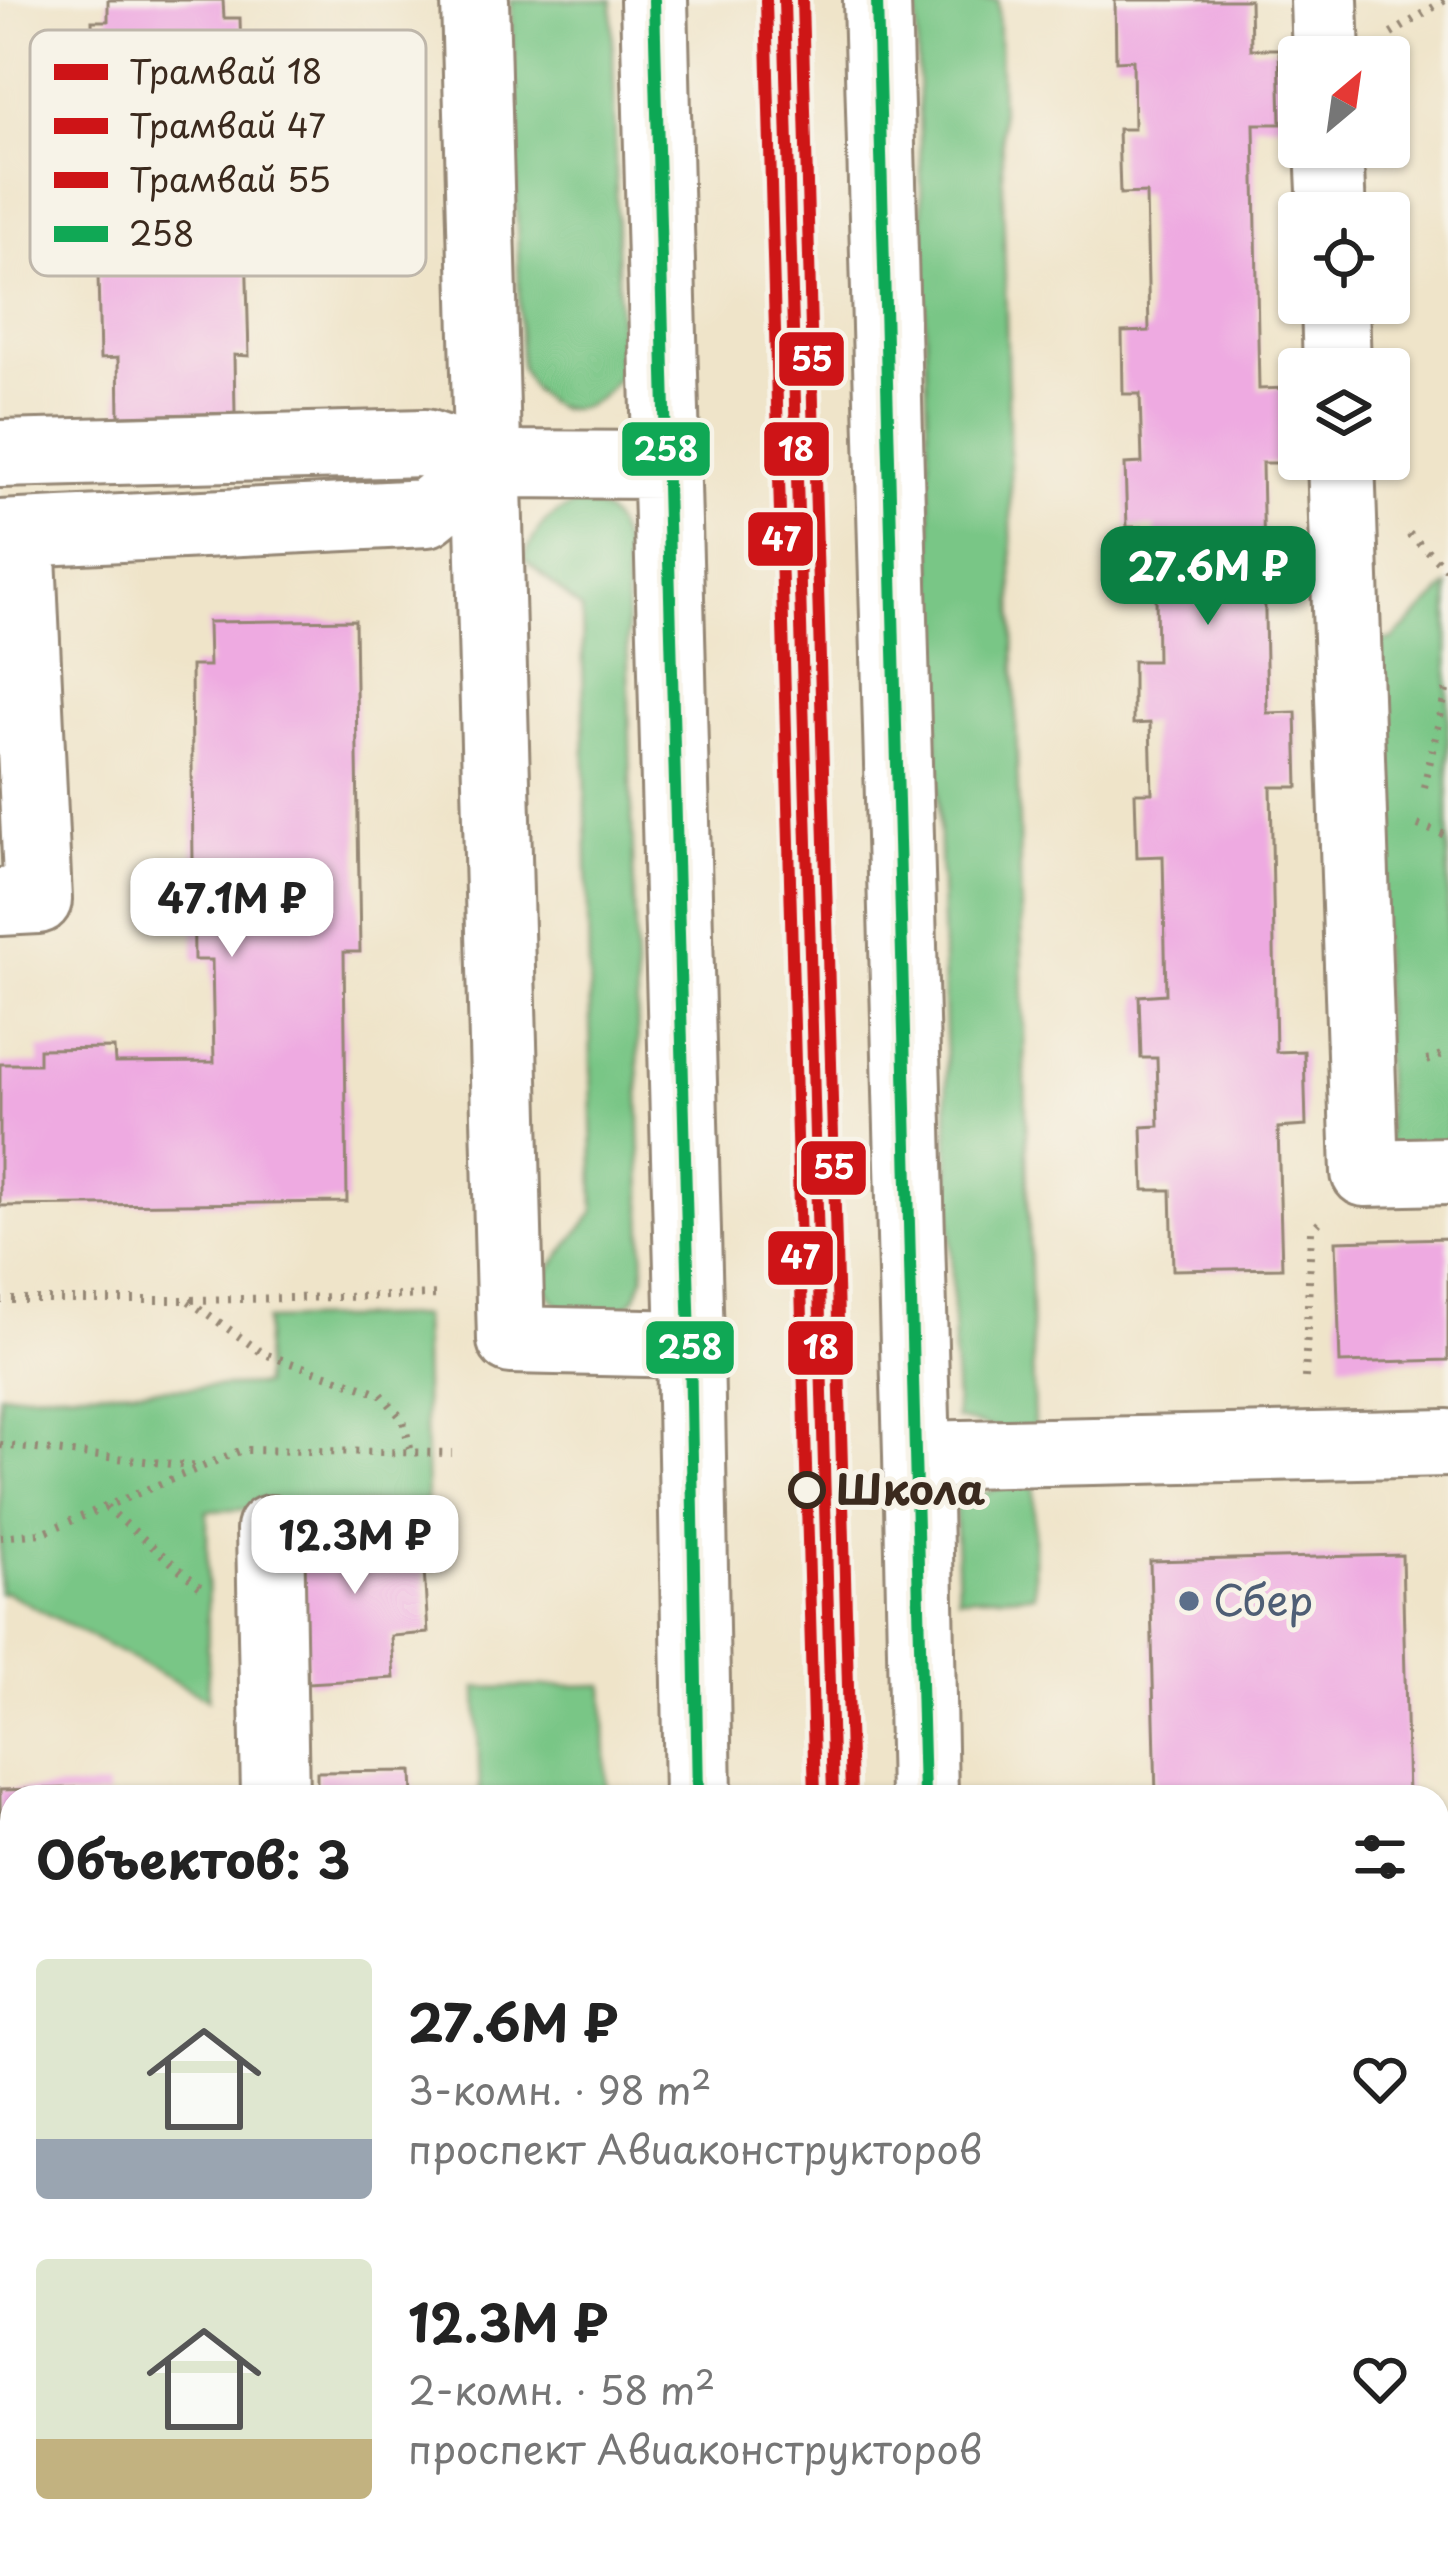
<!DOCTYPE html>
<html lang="ru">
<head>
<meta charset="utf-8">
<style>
	body { margin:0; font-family:"Playpen Sans",sans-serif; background:#f6f6f6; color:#222; height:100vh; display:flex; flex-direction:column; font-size:45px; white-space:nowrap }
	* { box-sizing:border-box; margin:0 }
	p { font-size:39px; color:#767676 }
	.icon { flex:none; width:66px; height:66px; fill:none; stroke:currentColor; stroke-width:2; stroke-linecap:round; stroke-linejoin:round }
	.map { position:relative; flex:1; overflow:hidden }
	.sheet { position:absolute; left:0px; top:1785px; width:1449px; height:771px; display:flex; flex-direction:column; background:#fff; border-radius:36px 36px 0 0; box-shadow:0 3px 9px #0004 }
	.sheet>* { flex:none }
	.needle { width:78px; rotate:29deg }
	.buttons { position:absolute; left:1278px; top:36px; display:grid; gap:24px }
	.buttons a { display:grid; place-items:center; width:132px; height:132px; border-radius:12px; background:#fff; box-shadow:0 3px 9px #0004; font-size:60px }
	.price { position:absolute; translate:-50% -102px; padding:0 27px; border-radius:24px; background:#fff; color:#222; font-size:39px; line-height:78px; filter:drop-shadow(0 3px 6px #0008) }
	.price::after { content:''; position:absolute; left:50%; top:72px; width:36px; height:27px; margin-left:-18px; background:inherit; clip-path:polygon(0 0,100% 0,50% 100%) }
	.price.current { background:#0b8043; color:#fff }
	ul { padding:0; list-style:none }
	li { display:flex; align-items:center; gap:36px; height:300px; padding:0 36px }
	li span { display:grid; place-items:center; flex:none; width:336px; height:240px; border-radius:12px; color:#555 }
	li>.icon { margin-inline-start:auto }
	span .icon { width:144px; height:144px; fill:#fffc; stroke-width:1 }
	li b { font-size:51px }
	h2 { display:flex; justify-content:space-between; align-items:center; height:144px; padding:0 36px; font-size:51px }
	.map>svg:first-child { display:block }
</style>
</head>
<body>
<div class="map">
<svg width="1448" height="2554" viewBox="0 0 1448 2554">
	<rect width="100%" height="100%" fill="#f7f3e8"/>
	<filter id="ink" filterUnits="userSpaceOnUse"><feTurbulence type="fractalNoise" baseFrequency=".00833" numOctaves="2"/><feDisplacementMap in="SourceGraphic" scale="24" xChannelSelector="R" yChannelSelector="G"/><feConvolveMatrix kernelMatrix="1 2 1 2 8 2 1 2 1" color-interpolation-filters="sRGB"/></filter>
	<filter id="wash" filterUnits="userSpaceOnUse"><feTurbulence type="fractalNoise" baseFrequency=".004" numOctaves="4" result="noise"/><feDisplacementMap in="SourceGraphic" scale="48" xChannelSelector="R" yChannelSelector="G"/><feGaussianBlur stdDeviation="2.7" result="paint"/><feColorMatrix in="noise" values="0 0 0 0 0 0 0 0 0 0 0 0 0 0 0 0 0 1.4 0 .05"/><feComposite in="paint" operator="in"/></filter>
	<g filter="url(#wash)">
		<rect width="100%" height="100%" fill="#efe4c9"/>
		<path fill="#79c686" stroke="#5a7852" stroke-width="3" d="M 511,0 L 612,0 L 620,373 C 591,423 542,421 521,367 Z
			M 916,0 L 998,0 L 1034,1428 L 1004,1430 L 956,1419 Z
			M 576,504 C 612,506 613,519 625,549 L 644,1277 L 635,1298 L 621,1311 L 564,1310 L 550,1296 L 542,1279 L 594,1212 L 582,610 L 524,559 C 537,527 544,518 576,504 Z
			M 1448,586 L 1448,1152 L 1388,1153 L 1371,642 L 1392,640 Z
			M 422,1316 L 427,1502 L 207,1511 L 208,1699 L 6,1592 L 0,1593 L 0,1394 L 263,1385 L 266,1320 Z
			M 1006,1485 L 1034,1486 L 1034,1595 L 958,1597 L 955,1503 Z
			M 604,1685 L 607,1797 L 480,1797 L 477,1688 Z
			M 575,2544 L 675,2544 L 675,2554 L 576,2554 Z"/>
		<g id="blocks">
			<path fill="#eeaae1" d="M 108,0 L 223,0 L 224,18 L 240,18 L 249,356 L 234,355 L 235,413 L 119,416 L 118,358 L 100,359 L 92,21 L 108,21 Z
				M 1115,0 L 1250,0 L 1251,49 L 1279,49 L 1281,124 L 1254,124 L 1259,389 L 1287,388 L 1288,463 L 1262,463 L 1267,713 L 1296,712 L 1298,787 L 1271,787 L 1276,1052 L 1304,1051 L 1306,1126 L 1278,1128 L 1282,1268 L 1173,1270 L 1171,1190 L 1144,1190 L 1142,1127 L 1159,1126 L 1157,1058 L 1141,1058 L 1139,996 L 1166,994 L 1163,856 L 1137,857 L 1135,793 L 1152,793 L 1150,723 L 1133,724 L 1133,661 L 1157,661 L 1155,527 L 1127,527 L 1125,464 L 1142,463 L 1140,394 L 1123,394 L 1122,332 L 1149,331 L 1146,193 L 1120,194 L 1118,129 L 1134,129 L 1133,60 L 1116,61 Z
				M 355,620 L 360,952 L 344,952 L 347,1202 L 0,1206 L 0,1064 L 39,1064 L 39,1049 L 114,1048 L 115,1063 L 214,1062 L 212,960 L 194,960 L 191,666 L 209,666 L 208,622 Z
				M 1448,1238 L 1448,1360 L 1340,1363 L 1336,1241 Z
				M 383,1513 L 386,1555 L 423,1553 L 428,1633 L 391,1636 L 394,1678 L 308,1683 L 294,1518 Z
				M 1402,1555 L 1408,1797 L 1156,1797 L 1150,1561 Z
				M 412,1771 L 413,1797 L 317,1797 L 317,1772 Z
				M 107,1787 L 107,1797 L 12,1797 L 12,2216 L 0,2217 L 0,1790 Z
				M 1437,1864 L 1448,1864 L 1448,2061 L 1437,2062 Z
				M 1437,2266 L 1448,2266 L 1448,2387 L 1437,2388 Z
				M 204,2544 L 378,2544 L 379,2554 L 205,2554 Z
				M 1166,2544 L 1315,2544 L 1315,2554 L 1166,2554 Z"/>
		</g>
	</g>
	<g filter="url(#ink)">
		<use href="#blocks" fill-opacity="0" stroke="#958774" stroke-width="3"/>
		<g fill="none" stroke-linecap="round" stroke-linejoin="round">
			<g stroke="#958774" stroke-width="72">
				<path id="minor" d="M 475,0 L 511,1340 L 690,1344
					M 654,0 L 690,1344 L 698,1797
					M 877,0 L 917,1455 L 924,1797
					M 1324,0 L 1326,57
					M 1329,147 L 1332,213
					M 1335,303 L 1337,369
					M 0,454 L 425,443 L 488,464 L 665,465
					M 1341,459 L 1365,1173 L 1448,1171
					M 0,534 L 427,513 L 488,464
					M 0,902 L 38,900 L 21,534
					M 917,1455 L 1448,1443
					M 270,1529 L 275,1797
					M 1437,2191 L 1448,2191
					M 1437,2511 L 1448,2518
					M 125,2544 L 125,2554
					M 540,2544 L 540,2554
					M 718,2544 L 718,2554
					M 942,2544 L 943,2554"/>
			</g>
			<path stroke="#958774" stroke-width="8" stroke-dasharray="3 9" stroke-linecap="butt" d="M 1391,34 L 1445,0
				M 1409,534 L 1448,570
				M 1424,787 L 1448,682
				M 1418,825 L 1448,836
				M 1427,1061 L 1448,1052
				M 0,1300 L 188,1300 L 442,1295
				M 189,1301 L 264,1354 L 380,1393 L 403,1420 L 411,1452
				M 1305,1378 L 1311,1231 L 1323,1218
				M 0,1445 L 199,1467
				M 106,1507 L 205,1591
				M 0,1537 L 42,1533 L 242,1450 L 452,1453"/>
			<use href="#minor" stroke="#fff" stroke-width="66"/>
			<g stroke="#f7f3e8" stroke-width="21">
				<path id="bus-1" d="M 654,0 L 690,1344 L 698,1797
					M 877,0 L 924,1797"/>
			</g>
			<use href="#bus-1" stroke="#10a855" stroke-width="12"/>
			<g stroke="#f7f3e8" stroke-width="21">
				<path id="tram-1" d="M 784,0 L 833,1797"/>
			</g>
			<g stroke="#f7f3e8" stroke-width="21">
				<path id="tram-2" d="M 766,0 L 815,1797"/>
			</g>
			<g stroke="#f7f3e8" stroke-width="21">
				<path id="tram-3" d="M 802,0 L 851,1797"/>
			</g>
			<use href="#tram-1" stroke="#ce1417" stroke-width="12"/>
			<use href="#tram-2" stroke="#ce1417" stroke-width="12"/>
			<use href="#tram-3" stroke="#ce1417" stroke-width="12"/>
		</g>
	</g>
	<circle fill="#f7f3e8" stroke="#3b2a1e" stroke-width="6" cx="807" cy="1490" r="16"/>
	<circle fill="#5c6f8a" stroke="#f7f3e8" stroke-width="4.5" cx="1189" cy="1601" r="12"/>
	<g text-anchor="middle" stroke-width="10" stroke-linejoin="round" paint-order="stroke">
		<g font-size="42" font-weight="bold" fill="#3b2a1e" stroke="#f7f3e8" text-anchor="start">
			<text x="836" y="1505">Школа</text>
		</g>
		<g font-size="42" fill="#4e5e75" stroke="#f7f3e8" text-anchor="start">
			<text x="1213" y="1616">Сбер</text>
		</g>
	</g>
	<rect x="30" y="30" width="396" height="246" rx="18" fill="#f7f3e8" stroke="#bfb7ab" stroke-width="3"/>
	<rect x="54" y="64" width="54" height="16" fill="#ce1417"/>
	<rect x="54" y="118" width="54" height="16" fill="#ce1417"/>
	<rect x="54" y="172" width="54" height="16" fill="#ce1417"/>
	<rect x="54" y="226" width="54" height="16" fill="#10a855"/>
	<g font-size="33" fill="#3b2a1e">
		<text x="129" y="84">Трамвай 18</text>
		<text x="129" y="138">Трамвай 47</text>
		<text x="129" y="192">Трамвай 55</text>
		<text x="129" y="246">258</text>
	</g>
	<g stroke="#f7f3e8" stroke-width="4.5">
		<rect x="777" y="330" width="69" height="58" rx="12" fill="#ce1417"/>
		<rect x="620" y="420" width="92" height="58" rx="12" fill="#10a855"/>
		<rect x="762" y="420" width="69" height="58" rx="12" fill="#ce1417"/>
		<rect x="746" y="510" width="69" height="58" rx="12" fill="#ce1417"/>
		<rect x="799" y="1139" width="69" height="58" rx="12" fill="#ce1417"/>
		<rect x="766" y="1229" width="69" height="58" rx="12" fill="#ce1417"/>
		<rect x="644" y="1319" width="92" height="57" rx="12" fill="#10a855"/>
		<rect x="786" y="1319" width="69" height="58" rx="12" fill="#ce1417"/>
	</g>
	<g font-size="33" text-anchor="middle" font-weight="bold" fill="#fff">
		<text x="812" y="371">55</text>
		<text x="666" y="461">258</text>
		<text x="796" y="461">18</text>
		<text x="781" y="551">47</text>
		<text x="834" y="1179">55</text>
		<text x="800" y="1269">47</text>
		<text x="690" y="1359">258</text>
		<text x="821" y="1359">18</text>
	</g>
</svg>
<div class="buttons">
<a><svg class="needle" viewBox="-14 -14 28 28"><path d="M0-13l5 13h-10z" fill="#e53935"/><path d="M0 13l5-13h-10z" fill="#767676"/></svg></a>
<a><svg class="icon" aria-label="locate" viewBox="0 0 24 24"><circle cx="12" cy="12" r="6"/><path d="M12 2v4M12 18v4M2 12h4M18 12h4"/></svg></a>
<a><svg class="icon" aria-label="layers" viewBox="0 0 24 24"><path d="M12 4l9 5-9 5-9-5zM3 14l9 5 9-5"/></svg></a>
</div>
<b class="price current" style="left:1208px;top:628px">27.6M ₽</b>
<b class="price" style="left:232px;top:960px">47.1M ₽</b>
<b class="price" style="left:355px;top:1597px">12.3M ₽</b>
<section class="sheet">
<h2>Объектов: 3<svg class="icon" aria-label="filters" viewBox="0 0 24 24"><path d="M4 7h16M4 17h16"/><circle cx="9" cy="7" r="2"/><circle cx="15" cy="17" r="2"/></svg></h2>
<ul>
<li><span style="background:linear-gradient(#dfe7d0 75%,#9aa5b1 0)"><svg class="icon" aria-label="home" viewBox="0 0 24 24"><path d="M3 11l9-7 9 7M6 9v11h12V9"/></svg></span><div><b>27.6M ₽</b><p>3-комн. · 98 m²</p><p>проспект Авиаконструкторов</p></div><svg class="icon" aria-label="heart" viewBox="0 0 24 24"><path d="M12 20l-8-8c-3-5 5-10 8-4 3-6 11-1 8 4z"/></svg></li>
<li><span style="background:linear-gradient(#dfe7d0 75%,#c2b280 0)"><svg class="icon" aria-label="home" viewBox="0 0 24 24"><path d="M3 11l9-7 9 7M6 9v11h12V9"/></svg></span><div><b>12.3M ₽</b><p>2-комн. · 58 m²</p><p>проспект Авиаконструкторов</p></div><svg class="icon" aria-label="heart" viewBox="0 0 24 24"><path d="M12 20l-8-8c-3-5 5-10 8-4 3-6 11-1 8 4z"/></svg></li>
</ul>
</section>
</div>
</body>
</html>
